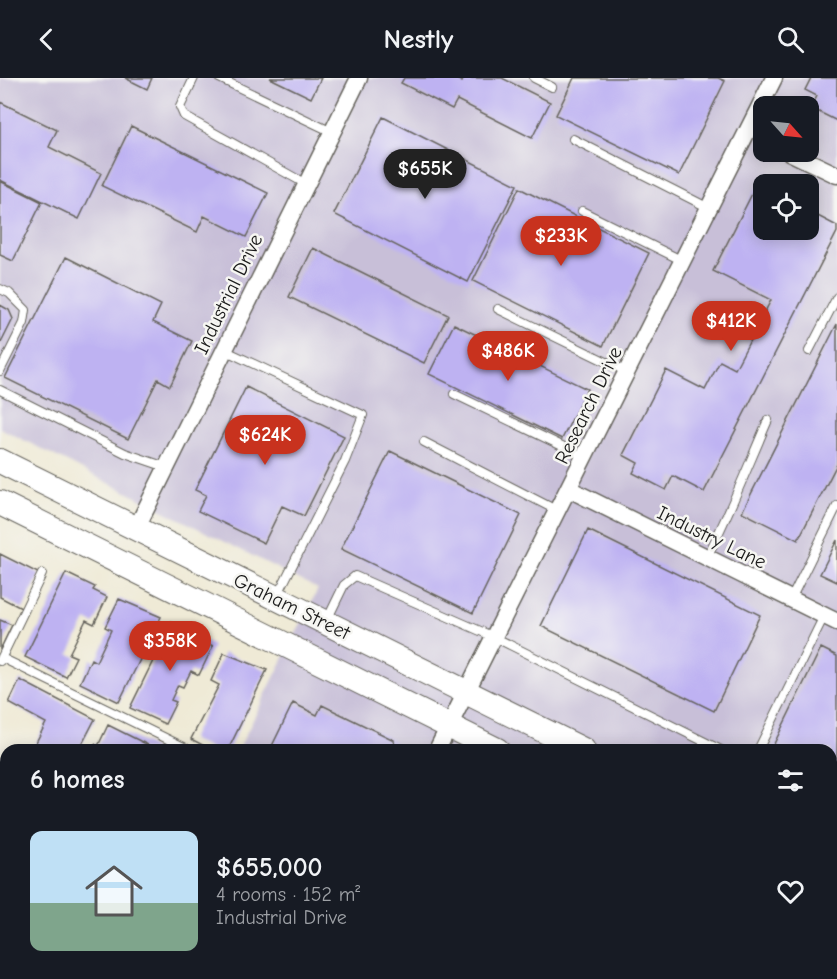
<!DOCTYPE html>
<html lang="en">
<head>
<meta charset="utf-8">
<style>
	body { margin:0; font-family:"Comic Neue",sans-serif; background:#242831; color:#f1f3f6; height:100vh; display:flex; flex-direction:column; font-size:22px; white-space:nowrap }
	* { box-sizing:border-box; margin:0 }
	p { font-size:20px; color:#9ea1a6 }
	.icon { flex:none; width:33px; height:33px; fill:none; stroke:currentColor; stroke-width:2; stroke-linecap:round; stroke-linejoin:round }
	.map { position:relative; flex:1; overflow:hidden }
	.sheet { position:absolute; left:0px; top:666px; width:837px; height:236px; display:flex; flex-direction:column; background:#171b24; border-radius:18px 18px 0 0; box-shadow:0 3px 15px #0003 }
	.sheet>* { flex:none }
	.needle { width:39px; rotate:117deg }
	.controls { position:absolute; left:753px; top:18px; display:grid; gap:12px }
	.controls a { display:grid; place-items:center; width:66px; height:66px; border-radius:12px; background:#171b24; box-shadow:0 3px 15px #0003; font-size:30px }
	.price { position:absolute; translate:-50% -51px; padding:0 14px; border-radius:21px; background:#c8321e; color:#fff; font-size:20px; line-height:39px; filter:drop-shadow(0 2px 3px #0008) }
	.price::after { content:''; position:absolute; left:50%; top:36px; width:18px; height:14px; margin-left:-9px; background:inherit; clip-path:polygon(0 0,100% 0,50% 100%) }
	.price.active { background:#222; color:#fff }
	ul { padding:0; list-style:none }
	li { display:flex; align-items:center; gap:18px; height:150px; padding:0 30px }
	li span { display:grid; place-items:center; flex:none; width:168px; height:120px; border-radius:12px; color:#555 }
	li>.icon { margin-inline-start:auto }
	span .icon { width:72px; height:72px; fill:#fffc; stroke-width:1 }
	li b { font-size:26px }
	h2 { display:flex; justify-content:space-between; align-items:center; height:72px; padding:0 30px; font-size:26px }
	header { display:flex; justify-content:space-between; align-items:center; height:78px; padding:0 30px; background:#171b24; font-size:27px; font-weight:800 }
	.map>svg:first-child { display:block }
</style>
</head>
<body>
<header><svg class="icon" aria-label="back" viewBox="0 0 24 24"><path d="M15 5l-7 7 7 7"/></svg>Nestly<svg class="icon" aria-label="search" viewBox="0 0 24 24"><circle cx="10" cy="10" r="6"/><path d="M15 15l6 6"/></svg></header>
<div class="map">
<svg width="837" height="901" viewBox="0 0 837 901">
	<rect width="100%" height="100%" fill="#f6f6f2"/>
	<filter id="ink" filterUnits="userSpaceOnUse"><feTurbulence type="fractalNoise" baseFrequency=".0167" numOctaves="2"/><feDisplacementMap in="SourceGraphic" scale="12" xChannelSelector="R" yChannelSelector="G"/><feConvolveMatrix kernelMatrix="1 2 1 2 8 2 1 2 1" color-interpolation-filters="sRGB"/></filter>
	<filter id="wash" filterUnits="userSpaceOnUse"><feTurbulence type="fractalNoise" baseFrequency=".008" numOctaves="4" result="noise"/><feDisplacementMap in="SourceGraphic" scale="24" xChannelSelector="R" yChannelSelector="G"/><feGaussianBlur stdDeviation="1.35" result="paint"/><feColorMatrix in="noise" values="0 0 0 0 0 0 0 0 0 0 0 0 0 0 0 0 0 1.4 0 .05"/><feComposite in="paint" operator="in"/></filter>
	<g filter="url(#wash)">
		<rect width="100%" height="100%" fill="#efead6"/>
		<path fill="#c8bfd8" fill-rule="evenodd" d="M 0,0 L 837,0 L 837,901 L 122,901 L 125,896 L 831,896 L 831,672 L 238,672 L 318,511 L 0,350 ZM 764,28 L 808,28 L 808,74 L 764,74 ZM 764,106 L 808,106 L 808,152 L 764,152 Z"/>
		<g id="blocks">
			<path fill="#beb2f2" d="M 125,0 L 152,0 L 147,11 Z
				M 270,0 L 321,0 L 311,20 Z
				M 404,0 L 455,0 L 462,4 L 464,0 L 502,0 L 550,24 L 532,60 L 457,22 L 452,31 L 401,5 Z
				M 574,0 L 718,0 L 725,3 L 679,97 L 556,37 Z
				M 811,0 L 837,0 L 837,43 L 811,30 L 817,18 L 805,12 Z
				M 0,24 L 57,52 L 49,69 L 101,95 L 79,141 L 0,102 Z
				M 383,39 L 517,107 L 468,204 L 334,136 Z
				M 131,48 L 268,115 L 246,159 L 204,138 L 197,154 L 102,108 Z
				M 0,103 L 42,124 L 13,183 L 0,177 Z
				M 519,110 L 649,175 L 603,268 L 473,203 Z
				M 755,110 L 764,114 L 764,152 L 808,152 L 808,119 L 816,123 L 810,134 L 837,148 L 837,154 L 704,414 L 673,398 L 666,412 L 633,395 L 638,385 L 623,377 L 666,292 L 705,312 L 720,283 L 735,291 L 771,222 L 713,193 Z
				M 313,170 L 448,237 L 424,285 L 289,219 Z
				M 66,179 L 161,227 L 153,244 L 192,263 L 170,308 L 158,301 L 128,361 L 5,300 Z
				M 0,227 L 9,232 L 13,241 L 0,267 Z
				M 454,246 L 587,311 L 562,361 L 429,296 Z
				M 837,246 L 837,386 L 798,462 L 742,434 Z
				M 246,309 L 344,358 L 304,438 L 282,428 L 264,465 L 198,433 L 206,417 L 195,412 Z
				M 390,373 L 521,437 L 473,535 L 341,471 Z
				M 588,452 L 760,537 L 714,633 L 541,548 Z
				M 837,462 L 837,504 L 820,496 Z
				M 0,476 L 40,496 L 23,531 L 0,519 Z
				M 66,495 L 95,509 L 93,512 L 107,519 L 94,546 L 86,542 L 69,576 L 76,579 L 66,599 L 25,579 Z
				M 119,521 L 161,539 L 119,624 L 80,605 L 91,581 L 96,584 L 111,552 L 105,549 Z
				M 0,542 L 12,547 L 0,572 Z
				M 172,544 L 213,568 L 199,597 L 191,593 L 183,609 L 178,607 L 171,622 L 176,624 L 165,646 L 130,630 Z
				M 821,570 L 837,578 L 837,703 L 831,715 L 831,672 L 771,672 Z
				M 224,575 L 267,592 L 228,672 L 212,672 L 191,661 L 219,607 L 211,603 Z
				M 20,602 L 95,641 L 79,672 L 32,672 L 46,645 L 9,625 Z
				M 293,625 L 317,637 L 322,627 L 394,662 L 395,672 L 270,672 Z
				M 108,647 L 158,672 L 92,672 L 95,666 L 98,668 Z
				M 0,856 L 6,859 L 6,875 L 2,883 Z
				M 36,896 L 72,896 L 73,901 L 37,901 Z
				M 214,896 L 285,896 L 283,901 L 225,901 Z
				M 640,896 L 786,896 L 798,901 L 638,901 Z"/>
		</g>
	</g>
	<g filter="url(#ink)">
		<use href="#blocks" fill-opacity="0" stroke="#66645d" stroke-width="1.5"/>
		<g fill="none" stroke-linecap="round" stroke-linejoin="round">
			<g stroke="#66645d" stroke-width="10">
				<path id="lane" d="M 194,0 L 180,29 L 184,38 L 306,106
					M 219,0 L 332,54
					M 534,0 L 552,9
					M 573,61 L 709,130
					M 582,133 L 683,183
					M 0,211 L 9,215 L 26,232 L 24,245 L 0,293
					M 498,231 L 627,294
					M 224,272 L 363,337 L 345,383 L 277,518
					M 809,273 L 837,219
					M 0,312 L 125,375 L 166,389
					M 454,316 L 585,379
					M 424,364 L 558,433
					M 707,479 C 730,434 748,388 768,342
					M 791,521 L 837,428
					M 327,542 L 344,507 L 355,498 L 494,559 L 721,672
					M 2,580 L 190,672
					M 0,583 L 42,496
					M 758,672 L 824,538
					M 539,896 L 550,901
					M 817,896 L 829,901
					M 99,901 L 102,896
					M 606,901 L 609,896
					M 629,901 L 632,896"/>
			</g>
			<g stroke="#66645d" stroke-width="19">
				<path id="street" d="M 789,74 L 837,97
					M 569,411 L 837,544
					M 136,451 L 359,0
					M 437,672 L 774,0
					M 0,814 L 6,816
					M 323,901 L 326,896"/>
			</g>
			<g stroke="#66645d" stroke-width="26">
				<path id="secondary" d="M 0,383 L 583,672
					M 0,425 L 497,672
					M 831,794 L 837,797
					M 831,837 L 837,840"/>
			</g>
			<use href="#lane" stroke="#fff" stroke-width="8"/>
			<use href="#street" stroke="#fff" stroke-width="16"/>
			<use href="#secondary" stroke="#fff" stroke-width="24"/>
		</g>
	</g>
	<g text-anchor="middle" stroke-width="5" stroke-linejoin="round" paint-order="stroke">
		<g font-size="20" fill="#1c1c1c" stroke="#f6f6f2">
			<text transform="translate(228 216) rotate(-64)" y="7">Industrial Drive</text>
			<text transform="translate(588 327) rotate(-64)" y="7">Research Drive</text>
			<text transform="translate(712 459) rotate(26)" y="7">Industry Lane</text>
			<text transform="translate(292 528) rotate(26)" y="7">Graham Street</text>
		</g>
	</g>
</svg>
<div class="controls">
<a><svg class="needle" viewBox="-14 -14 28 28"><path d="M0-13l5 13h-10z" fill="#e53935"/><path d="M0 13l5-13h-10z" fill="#9ea1a6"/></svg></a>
<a><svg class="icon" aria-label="locate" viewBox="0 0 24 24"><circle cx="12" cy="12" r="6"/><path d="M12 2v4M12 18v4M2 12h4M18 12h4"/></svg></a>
</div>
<b class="price active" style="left:425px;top:122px">$655K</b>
<b class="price" style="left:561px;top:189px">$233K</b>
<b class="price" style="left:731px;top:274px">$412K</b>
<b class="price" style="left:508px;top:304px">$486K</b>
<b class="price" style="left:265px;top:388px">$624K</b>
<b class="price" style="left:170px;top:594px">$358K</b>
<section class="sheet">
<h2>6 homes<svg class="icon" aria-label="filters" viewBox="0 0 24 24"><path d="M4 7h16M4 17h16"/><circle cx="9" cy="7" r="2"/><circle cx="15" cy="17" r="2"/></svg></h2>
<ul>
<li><span style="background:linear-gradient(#bfe0f5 60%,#7fa58c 0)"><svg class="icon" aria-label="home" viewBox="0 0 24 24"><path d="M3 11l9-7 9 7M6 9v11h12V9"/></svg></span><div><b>$655,000</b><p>4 rooms · 152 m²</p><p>Industrial Drive</p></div><svg class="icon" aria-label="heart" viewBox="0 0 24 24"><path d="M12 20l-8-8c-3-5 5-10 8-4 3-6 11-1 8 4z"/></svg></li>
</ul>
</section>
</div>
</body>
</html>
